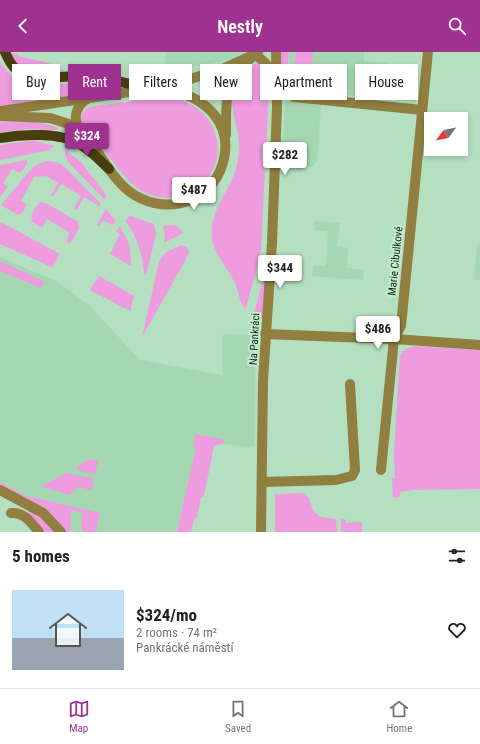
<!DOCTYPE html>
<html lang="en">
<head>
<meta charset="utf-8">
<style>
	body { margin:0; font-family:"Roboto Condensed",sans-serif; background:#f2f2f2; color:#202124; height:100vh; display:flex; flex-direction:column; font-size:15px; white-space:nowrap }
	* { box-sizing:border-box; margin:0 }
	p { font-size:13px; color:#757577 }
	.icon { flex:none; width:22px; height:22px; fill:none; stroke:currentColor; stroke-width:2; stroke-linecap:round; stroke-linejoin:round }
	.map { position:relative; height:480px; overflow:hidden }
	.drawer { display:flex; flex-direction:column; background:#fff; flex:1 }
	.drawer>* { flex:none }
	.banner { position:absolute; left:12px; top:12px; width:456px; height:36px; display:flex; gap:8px }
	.needle { width:26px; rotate:238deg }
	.controls { position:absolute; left:424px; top:60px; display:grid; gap:8px }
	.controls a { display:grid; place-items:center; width:44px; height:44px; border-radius:0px; background:#fff; box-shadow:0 2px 6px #0003; font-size:20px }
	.price { position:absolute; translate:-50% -34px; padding:0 9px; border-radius:4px; background:#fff; color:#222; font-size:13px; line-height:26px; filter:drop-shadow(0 1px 2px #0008) }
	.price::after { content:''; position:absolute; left:50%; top:24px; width:12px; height:9px; margin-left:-6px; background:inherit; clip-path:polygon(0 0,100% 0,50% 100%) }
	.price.current { background:#9f3190; color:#fff }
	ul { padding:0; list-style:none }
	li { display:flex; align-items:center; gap:12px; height:100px; padding:0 12px }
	li span { display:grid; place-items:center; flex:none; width:112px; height:80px; border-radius:0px; color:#555 }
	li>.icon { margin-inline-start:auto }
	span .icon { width:48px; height:48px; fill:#fffc; stroke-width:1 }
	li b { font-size:17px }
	h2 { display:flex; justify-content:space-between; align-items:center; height:48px; padding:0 12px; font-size:17px }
	.tag { padding:0 14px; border-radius:0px; background:#fff; box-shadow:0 2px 6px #0003; font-size:14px; line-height:36px }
	.tag.current { background:#9f3190; color:#fff }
	header { display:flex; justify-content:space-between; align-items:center; height:52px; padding:0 12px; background:#9f3190; color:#fff; font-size:18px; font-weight:600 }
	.menu { display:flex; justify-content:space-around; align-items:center; height:56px; border-top:1px solid #e0e0e0; background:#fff; font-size:11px; color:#757577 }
	.menu a { display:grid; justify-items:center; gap:2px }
	.menu .current { color:#9f3190 }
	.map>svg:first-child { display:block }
</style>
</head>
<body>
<header><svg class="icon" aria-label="back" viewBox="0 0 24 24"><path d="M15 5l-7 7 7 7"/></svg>Nestly<svg class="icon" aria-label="search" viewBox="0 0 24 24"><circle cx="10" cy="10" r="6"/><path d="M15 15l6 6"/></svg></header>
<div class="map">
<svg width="480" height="480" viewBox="0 0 480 480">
	<rect width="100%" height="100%" fill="#b4dfc0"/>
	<path fill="#a5d7b3" d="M 166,0 L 246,0 L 233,7 L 164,20 Z
		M 290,0 L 364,0 L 364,9 L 388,11 L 384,47 L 322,40 L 317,108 L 315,112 L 313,115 L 282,112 L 285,51 Z
		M 315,169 L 340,171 L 337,194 L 348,196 L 347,216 L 364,218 L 363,228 L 312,224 L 313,214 L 326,214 L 328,181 L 326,179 L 315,179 L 314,170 Z
		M 477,192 L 480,192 L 480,228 L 474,228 Z
		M 0,205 L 56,229 L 90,254 L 140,308 L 222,323 L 222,284 L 226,282 L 255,283 L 254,394 L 247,395 L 224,392 L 214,394 L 185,480 L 71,480 L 70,471 L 71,458 L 26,448 L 0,434 Z"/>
	<path fill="#ee9bdf" d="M 9,0 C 13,1 17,3 21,5 C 33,8 55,10 64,19 C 48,21 27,24 16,11 C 13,8 11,3 9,0 Z
		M 279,0 L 289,0 L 286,33 L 283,32 Z
		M 296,0 L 313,0 L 310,33 L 385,40 L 388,12 L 386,41 L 293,31 Z
		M 0,9 C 15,39 41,31 68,32 C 82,32 96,34 111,36 L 112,37 L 0,54 Z
		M 257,10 L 262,13 L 268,24 L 269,37 L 261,198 L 257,216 L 246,255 L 244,256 C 240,251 238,238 235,231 C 227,215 214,203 212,185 C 210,155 231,139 237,113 C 239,103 240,93 238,83 C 236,68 229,53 234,38 C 238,25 247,18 257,10 Z
		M 233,17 L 233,19 L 222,48 L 198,31 Z
		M 156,46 C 165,46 174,46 183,49 C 210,58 225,88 214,115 C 204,139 175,152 151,143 C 141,140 133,133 126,126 L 94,87 L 84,78 L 80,68 L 84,59 L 89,55 Z
		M 0,70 C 18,70 40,68 58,76 L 57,78 L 29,77 L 0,80 Z
		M 35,89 L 54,94 L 50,98 L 0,108 L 0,93 L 21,90 Z
		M 65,98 L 81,110 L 107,144 L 104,147 L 69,111 L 65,104 Z
		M 27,108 L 27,112 L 20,121 L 12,117 L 3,131 L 8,135 L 0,145 L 0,113 Z
		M 49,109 L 59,111 L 66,116 L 101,152 L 99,154 L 84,145 L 77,158 L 74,156 L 81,144 L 61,132 L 53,145 L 51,143 L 58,131 L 46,124 L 34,125 L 21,149 L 27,152 L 23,160 L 18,163 L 1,153 L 32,116 L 40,111 Z
		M 41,150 L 46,151 L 78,170 L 79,176 L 70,192 L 66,189 L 70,181 L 47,167 L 42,176 L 32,170 C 30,163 35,154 41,150 Z
		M 106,157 L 116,169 L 112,173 L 103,168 L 99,174 L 97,173 Z
		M 130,164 L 154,172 L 156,183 L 146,223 L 144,222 C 142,202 138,185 125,169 Z
		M 1,170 L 60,202 L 52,216 L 43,211 L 0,192 L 0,171 Z
		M 175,173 L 182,179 L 183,181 L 164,191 L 165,182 L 163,174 Z
		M 120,174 L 130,194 L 131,214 L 110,202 L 120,182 L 116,179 Z
		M 181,193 L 187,195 L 189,200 L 185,209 L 142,285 L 159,210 L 165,201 Z
		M 0,209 L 45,230 L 41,236 L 0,219 Z
		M 99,224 L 134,244 L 130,259 L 90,238 Z
		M 263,227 L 265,227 L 263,266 L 252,269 Z
		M 414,294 L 480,298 L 480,437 L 414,438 L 400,440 L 400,445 L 393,446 L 392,426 L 395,426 L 394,400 L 400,304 L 403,299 Z
		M 196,382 L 224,388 L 224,392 L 217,392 L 214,394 L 204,444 L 201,446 L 197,465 L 194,467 L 191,480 L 177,480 L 196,396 L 193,395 Z
		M 89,407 L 98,409 L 95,422 L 77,418 L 77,415 Z
		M 67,421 L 94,427 L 91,438 L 78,435 L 69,443 L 43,435 L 43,433 Z
		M 0,430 L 26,444 L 100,461 L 96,480 L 83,480 L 81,474 L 83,461 L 71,458 L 70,471 L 71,480 L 64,480 L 0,434 Z
		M 302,441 L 309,446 L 313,458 L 320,465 L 336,467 L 337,480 L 275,480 L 275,442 Z
		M 29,458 L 40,463 L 58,480 L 44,480 L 28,461 Z
		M 341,467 L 345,467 L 345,471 L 362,470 L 362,480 L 341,480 Z"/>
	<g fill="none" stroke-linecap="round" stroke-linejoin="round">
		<path stroke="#917f40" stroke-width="10" d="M 254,3 C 267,9 271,17 272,31
			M 162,36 L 222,17 L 251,4
			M 294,45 L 422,58
			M 0,59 L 150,37 C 197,35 241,69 220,119 C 204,155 160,162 130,140 C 117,130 108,116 99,102 C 92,92 82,84 77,73 C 73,61 79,51 90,45
			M 0,64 L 50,66 L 69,72 L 80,80
			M 226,83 C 226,69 225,51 229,37 C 233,23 247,9 258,0
			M 265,282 L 394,287 L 480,293
			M 381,418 L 394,287 L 401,274 L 428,0
			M 262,430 L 336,428 L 352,424 L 355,418 L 350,332
			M 0,438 L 43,461 L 61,480
			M 11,461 C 25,460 31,471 39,480
			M 261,480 L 263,329 L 272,191 L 277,55 L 276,0"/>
		<path stroke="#4a3d0f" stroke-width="10" d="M 5,0 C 9,9 13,17 22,21 C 41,30 64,23 83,24 C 106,26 128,31 150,37
			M 0,86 C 22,82 60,80 80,92 C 91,99 100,108 109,117"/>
	</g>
	<g text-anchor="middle" stroke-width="4" stroke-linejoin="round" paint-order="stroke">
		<g font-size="11" fill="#132418" stroke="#c1eccd">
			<text transform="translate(395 209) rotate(-84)" y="4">Marie Cibulkové</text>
			<text transform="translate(254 287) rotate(-87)" y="4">Na Pankráci</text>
		</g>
	</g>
</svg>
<div class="controls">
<a><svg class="needle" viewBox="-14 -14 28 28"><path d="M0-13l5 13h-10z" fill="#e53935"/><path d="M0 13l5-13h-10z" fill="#757577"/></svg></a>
</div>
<b class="price current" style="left:87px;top:105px">$324</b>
<b class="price" style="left:285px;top:124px">$282</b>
<b class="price" style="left:194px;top:159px">$487</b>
<b class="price" style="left:280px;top:237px">$344</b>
<b class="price" style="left:378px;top:298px">$486</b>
<div class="banner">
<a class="tag">Buy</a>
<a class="tag current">Rent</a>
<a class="tag">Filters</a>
<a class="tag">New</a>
<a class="tag">Apartment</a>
<a class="tag">House</a>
</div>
</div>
<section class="drawer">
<h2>5 homes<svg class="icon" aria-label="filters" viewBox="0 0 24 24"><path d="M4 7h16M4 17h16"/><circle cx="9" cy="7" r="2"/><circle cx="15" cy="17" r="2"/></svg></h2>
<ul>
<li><span style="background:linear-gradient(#bfe0f5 60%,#9aa5b1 0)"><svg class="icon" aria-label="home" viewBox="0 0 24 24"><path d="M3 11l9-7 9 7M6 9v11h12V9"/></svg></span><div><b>$324/mo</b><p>2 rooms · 74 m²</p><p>Pankrácké náměstí</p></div><svg class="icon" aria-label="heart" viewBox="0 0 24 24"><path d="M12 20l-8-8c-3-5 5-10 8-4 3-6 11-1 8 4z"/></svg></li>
</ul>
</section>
<nav class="menu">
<a class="current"><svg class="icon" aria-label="map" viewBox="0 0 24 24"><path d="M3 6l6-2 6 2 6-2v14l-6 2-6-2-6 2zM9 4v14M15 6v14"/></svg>Map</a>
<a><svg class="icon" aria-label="saved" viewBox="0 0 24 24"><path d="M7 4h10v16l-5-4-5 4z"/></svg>Saved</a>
<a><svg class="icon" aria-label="home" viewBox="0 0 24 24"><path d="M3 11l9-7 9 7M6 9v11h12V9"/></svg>Home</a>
</nav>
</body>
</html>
